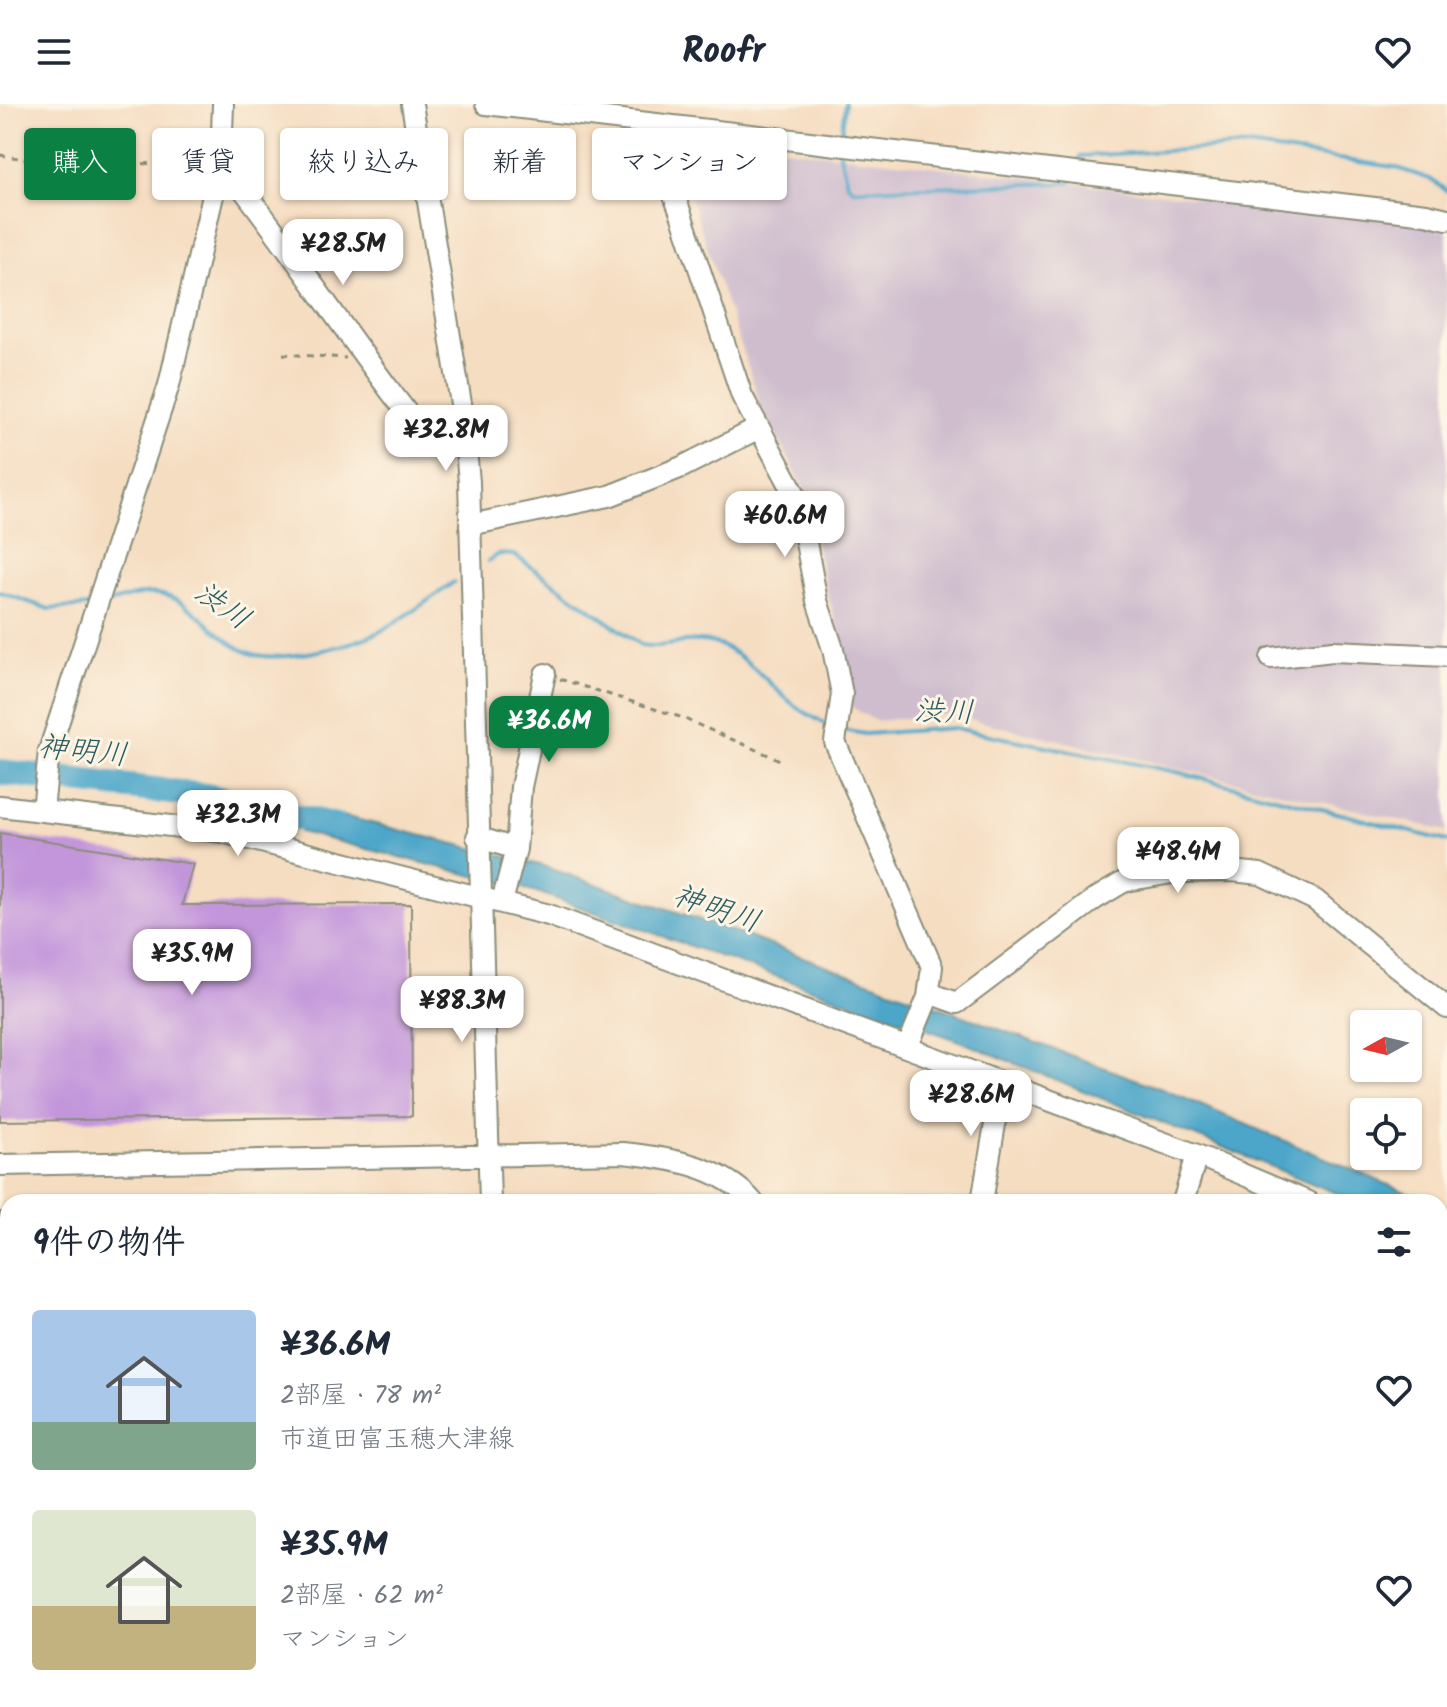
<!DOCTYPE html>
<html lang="ja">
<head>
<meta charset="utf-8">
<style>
	body { margin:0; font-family:Kalam,"Klee One",sans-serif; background:#f6f6f7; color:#1f2937; height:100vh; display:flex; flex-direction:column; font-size:30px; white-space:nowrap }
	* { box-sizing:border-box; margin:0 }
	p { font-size:26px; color:#747a83 }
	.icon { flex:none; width:44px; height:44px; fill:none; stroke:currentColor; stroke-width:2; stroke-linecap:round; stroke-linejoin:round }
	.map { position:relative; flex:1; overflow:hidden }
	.side { position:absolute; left:0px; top:1090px; width:1448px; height:514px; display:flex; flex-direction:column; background:#fff; border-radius:24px 24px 0 0; box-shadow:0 2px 6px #0004 }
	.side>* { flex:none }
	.guide { position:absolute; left:24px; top:24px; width:800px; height:72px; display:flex; gap:16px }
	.needle { width:52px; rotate:262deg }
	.fabs { position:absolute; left:1350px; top:906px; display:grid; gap:16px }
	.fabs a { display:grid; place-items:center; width:72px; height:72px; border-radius:8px; background:#fff; box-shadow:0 2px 6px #0004; font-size:40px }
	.price { position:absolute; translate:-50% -68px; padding:0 18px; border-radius:16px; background:#fff; color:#222; font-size:26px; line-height:52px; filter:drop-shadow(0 2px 4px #0008) }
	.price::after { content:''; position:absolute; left:50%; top:48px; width:24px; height:18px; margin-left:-12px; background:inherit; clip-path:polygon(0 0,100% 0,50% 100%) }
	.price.current { background:#0b8043; color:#fff }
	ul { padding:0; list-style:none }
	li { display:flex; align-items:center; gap:24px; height:200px; padding:0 32px }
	li span { display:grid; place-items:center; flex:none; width:224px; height:160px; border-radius:8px; color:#555 }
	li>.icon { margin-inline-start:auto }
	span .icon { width:96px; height:96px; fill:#fffc; stroke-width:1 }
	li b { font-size:34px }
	h2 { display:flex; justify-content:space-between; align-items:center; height:96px; padding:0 32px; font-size:34px }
	.pill { padding:0 28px; border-radius:8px; background:#fff; box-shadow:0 2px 6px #0004; font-size:28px; line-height:72px }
	.pill.current { background:#0b8043; color:#fff }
	header { display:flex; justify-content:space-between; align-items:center; height:104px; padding:0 32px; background:#fff; font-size:36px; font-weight:700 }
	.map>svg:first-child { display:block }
</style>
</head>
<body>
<header><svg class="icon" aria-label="menu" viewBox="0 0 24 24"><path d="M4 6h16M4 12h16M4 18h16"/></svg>Roofr<svg class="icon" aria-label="heart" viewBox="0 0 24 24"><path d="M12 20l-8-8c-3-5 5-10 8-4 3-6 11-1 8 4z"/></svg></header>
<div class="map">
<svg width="1447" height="1603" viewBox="0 0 1447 1603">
	<rect width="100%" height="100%" fill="#fcf5e5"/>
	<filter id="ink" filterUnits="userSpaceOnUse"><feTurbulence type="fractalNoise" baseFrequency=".0125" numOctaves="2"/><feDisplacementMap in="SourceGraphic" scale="16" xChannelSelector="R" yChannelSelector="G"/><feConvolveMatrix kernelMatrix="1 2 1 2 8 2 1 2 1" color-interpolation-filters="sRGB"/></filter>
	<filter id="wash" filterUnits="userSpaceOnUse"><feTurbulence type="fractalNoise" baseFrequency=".006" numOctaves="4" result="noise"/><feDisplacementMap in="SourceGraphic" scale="32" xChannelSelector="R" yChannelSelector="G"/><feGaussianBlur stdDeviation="1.8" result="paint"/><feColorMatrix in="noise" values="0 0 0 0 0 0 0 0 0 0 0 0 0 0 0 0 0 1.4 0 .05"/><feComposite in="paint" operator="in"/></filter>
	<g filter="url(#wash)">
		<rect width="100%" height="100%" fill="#f5ddc1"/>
		<path fill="#cfbdce" d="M 669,31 L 1433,122 L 1447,128 L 1447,727 L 947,610 L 875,617 L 850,602 L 848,560 L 824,476 L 806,388 L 761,301 Z"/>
		<path fill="#4ba6c9" stroke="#35727e" stroke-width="2" d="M 303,702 L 540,761 L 735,828 L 1165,986 L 1429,1098 L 1358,1098 L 960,937 L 534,787 L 300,728 Z"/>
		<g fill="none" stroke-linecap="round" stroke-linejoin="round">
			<path stroke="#4ba6c9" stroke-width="4" d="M 841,33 L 845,0
				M 839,46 L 847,79 L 853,85 L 1070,79 L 1071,76
				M 1074,64 L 1081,52 L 1249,42 L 1394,63 L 1430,75 L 1447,87
				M 488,457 L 499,450 L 514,451 L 641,541 C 666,546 690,532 714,539 C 744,549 765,576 788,596 C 800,607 816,615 830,622
				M 0,488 L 49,505 L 90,502
				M 103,501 C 116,497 130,492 144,490 C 190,484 213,538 253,550 C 284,559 354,541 383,526 C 408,512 431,494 454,478
				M 842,626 L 865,630 L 954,624 L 1177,668 L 1447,737"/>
			<path stroke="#4ba6c9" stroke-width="26" d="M 0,668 L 206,692 L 336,722"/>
		</g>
		<g id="blocks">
			<path fill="#c396db" d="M 0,729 L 193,760 L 182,801 L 411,800 L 412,1012 L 0,1017 Z
				M 0,1108 L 8,1108 L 8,1428 L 0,1429 Z"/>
		</g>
	</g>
	<g filter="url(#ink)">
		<use href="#blocks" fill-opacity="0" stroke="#8a8d7a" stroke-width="2"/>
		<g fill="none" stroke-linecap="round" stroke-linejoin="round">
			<g stroke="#8a8d7a" stroke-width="24">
				<path id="minor" d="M 412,0 L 463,312 L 469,378 L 490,1098
					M 486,0 L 1426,110 L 1447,115
					M 646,21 L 680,107 L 742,292 L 798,396 L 817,497 L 833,545 L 842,590 L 835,638 L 932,863 L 928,893 L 908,942
					M 221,57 C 288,140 345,230 411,314 L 420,319 L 463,312
					M 470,421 L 609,392 L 682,363 L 757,325
					M 1271,554 L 1333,547 L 1447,552
					M 0,702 L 222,728 L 549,811 L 1197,1051 L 1308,1098
					M 43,707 L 49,647 L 169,281 L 221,57 L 223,0
					M 477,733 L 516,745
					M 502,798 L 516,745 L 521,683 L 545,570
					M 929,889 L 957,899 L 1095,795 L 1125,777 L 1178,768 L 1232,767 L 1260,770 L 1315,796 L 1447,904
					M 0,1061 L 623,1049 C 668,1054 721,1061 753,1098
					M 982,1098 L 1002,978
					M 1183,1098 L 1197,1051
					M 1440,1154 L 1447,1157
					M 1440,1277 L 1447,1282
					M 1440,1407 L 1447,1410
					M 1440,1567 L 1447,1556
					M 0,1577 L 8,1577
					M 75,1596 L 86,1603
					M 455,1596 L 456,1603
					M 503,1596 L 504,1603
					M 880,1603 L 882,1596"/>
			</g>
			<g stroke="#8a8d7a" stroke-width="30">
				<path id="major" d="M 0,1502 L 8,1502
					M 1412,1596 L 1426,1603"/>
			</g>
			<path stroke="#8a8d7a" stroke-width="3" stroke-dasharray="6 6" stroke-linecap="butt" d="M 0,51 L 74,63 L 203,57
				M 283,250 L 346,254
				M 560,575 L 680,613 L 780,656
				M 831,1596 L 842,1603"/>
			<use href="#minor" stroke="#fff" stroke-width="20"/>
			<use href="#major" stroke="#fff" stroke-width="26"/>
		</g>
	</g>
	<g text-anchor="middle" stroke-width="6" stroke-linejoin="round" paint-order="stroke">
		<g font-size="30" font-style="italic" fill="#2c5c61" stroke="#fcf5e5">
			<text transform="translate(223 501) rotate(35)" y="10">渋川</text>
			<text transform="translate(944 607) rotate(2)" y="10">渋川</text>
			<text transform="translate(83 646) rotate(6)" y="10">神明川</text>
			<text transform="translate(717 804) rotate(19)" y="10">神明川</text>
		</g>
	</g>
</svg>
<div class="fabs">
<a><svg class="needle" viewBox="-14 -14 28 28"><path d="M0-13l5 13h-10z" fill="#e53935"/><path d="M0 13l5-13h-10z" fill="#747a83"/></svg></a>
<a><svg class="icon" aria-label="locate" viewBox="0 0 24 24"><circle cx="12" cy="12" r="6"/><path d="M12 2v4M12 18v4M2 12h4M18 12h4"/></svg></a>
</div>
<b class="price" style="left:343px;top:183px">¥28.5M</b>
<b class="price" style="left:446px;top:369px">¥32.8M</b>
<b class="price" style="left:785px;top:455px">¥60.6M</b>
<b class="price current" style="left:549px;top:660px">¥36.6M</b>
<b class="price" style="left:238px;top:754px">¥32.3M</b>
<b class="price" style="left:1178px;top:791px">¥48.4M</b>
<b class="price" style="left:192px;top:893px">¥35.9M</b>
<b class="price" style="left:462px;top:940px">¥88.3M</b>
<b class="price" style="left:971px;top:1034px">¥28.6M</b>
<div class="guide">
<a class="pill current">購入</a>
<a class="pill">賃貸</a>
<a class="pill">絞り込み</a>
<a class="pill">新着</a>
<a class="pill">マンション</a>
</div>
<section class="side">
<h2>9件の物件<svg class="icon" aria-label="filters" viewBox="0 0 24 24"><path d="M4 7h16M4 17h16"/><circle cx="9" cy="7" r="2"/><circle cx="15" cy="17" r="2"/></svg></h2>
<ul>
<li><span style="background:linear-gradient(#a9c7e8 70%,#7fa58c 0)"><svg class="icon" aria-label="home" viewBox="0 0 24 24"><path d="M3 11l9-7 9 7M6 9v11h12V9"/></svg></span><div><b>¥36.6M</b><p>2部屋 · 78 m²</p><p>市道田富玉穂大津線</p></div><svg class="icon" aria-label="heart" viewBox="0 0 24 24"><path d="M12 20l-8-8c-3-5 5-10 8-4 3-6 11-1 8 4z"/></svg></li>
<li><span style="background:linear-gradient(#dfe7d0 60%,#c2b280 0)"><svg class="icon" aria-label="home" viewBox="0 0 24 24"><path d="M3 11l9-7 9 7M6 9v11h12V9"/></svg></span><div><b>¥35.9M</b><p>2部屋 · 62 m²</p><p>マンション</p></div><svg class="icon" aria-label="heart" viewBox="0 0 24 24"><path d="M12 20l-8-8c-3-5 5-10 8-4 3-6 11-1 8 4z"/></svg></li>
</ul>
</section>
</div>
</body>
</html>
